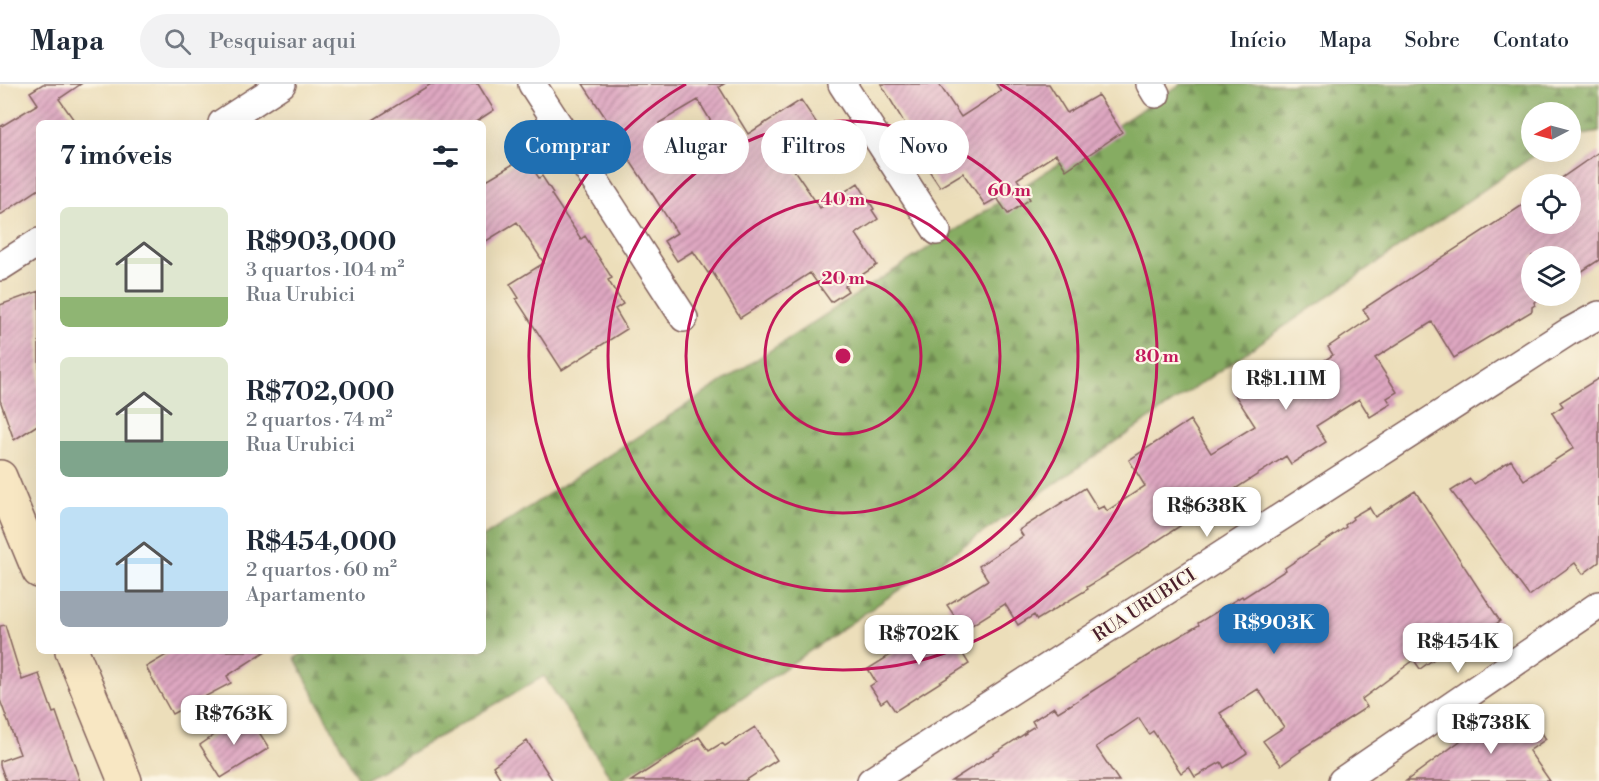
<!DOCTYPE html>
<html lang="pt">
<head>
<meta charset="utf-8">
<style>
	body { margin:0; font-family:"Libre Bodoni",serif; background:#f2f2f3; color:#1f2937; height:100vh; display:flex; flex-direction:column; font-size:22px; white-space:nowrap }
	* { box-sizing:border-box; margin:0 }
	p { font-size:20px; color:#747a83 }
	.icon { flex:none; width:33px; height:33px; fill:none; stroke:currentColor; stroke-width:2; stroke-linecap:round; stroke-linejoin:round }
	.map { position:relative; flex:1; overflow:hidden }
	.details { position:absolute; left:36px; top:36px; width:450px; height:534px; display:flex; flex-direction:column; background:#fff; border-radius:9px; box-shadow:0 6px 24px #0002 }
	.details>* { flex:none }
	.banner { position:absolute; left:504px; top:36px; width:570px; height:54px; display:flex; gap:12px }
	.needle { width:39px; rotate:264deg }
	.tools { position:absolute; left:1521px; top:18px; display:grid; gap:12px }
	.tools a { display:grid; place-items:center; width:60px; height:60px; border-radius:50%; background:#fff; box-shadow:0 6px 24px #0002; font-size:30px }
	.price { position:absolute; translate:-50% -51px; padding:0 14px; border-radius:12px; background:#fff; color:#222; font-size:20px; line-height:39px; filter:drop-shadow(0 2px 3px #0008) }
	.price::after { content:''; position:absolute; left:50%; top:36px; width:18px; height:14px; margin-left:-9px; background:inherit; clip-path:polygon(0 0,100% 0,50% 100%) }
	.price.on { background:#1f6fb2; color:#fff }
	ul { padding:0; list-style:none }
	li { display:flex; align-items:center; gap:18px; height:150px; padding:0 24px }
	li span { display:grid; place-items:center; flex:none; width:168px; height:120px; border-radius:9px; color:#555 }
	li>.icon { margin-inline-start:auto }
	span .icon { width:72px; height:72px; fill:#fffc; stroke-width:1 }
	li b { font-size:26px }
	h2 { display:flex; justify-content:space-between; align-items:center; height:72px; padding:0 24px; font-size:26px }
	.tag { padding:0 21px; border-radius:27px; background:#fff; box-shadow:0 6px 24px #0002; font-size:21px; line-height:54px }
	.tag.on { background:#1f6fb2; color:#fff }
	header { display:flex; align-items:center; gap:36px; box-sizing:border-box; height:84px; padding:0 30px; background:#fff; border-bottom:2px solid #e0e1e3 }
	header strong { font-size:28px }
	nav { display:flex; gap:33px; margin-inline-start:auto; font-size:21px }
	.search { width:420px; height:54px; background:#f2f2f3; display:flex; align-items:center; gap:15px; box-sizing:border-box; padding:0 21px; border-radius:33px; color:#747a83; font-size:22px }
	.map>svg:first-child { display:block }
</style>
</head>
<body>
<header>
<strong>Mapa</strong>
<div class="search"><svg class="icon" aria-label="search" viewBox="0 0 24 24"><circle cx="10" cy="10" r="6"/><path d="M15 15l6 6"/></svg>Pesquisar aqui</div>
<nav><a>Início</a><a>Mapa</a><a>Sobre</a><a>Contato</a></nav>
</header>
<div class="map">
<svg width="1599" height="697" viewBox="0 0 1599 697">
	<defs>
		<pattern id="forest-firs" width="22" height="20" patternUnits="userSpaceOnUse" patternTransform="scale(1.5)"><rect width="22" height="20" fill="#86ac62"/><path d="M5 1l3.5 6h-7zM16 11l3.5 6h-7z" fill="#708b51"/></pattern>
		<pattern id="building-hatch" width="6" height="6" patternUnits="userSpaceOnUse" patternTransform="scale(1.5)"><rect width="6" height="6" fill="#dea7c1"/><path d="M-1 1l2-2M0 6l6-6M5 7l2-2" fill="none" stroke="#b6879d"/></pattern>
	</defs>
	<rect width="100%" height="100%" fill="#fcf5e5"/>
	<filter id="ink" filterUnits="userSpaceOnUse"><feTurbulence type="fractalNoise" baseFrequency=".0167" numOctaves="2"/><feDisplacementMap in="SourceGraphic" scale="12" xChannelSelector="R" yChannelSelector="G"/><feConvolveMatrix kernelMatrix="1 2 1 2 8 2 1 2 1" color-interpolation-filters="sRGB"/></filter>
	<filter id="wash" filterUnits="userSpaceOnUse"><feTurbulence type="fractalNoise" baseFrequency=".008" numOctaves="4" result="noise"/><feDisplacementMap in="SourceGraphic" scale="24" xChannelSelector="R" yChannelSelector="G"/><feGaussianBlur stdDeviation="1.35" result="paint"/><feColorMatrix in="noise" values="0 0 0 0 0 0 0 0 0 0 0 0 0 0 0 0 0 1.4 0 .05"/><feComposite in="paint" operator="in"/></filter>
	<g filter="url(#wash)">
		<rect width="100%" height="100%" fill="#ecdeba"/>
		<path fill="url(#forest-firs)" stroke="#686646" stroke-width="1.5" d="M 1181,0 L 1599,0 L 1599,48 L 1571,53 L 1570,28 L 1532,28 L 1532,68 L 1539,68 L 620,697 L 613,697 L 544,592 L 362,697 L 359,697 L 295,574 L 307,567 L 483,567 L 483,453 Z"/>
		<g id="blocks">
			<path fill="url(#building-hatch)" fill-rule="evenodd" d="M 43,0 L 81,0 L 59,15 L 76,39 L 39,39 L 39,105 L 0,131 L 0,43 L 38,20 L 30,8 Z
				M 431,0 L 478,0 L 494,26 L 474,39 L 368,39 Z
				M 583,0 L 724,0 L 719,3 L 748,50 L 801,16 L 820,44 L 783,70 L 820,124 L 858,99 L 874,125 L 872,126 L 878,135 L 856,150 L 877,181 L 845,202 L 848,207 L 831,218 L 810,189 L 740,234 L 712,187 L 708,189 L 693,167 L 677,177 L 664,157 L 677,149 L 651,108 L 624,68 L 611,76 L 600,59 L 611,52 L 606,45 L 611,42 ZM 698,16 L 724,59 L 688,84 L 659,39 Z
				M 881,0 L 939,0 L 961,33 L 1001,7 L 996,0 L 1049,0 L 1067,29 L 1098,11 L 1122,48 L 1066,86 L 1056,70 L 1017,95 L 1030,115 L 1008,130 L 997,114 L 985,121 L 963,89 L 940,103 L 926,82 L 929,80 Z
				M 1599,68 L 1599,176 L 1570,195 L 1570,172 L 1532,172 L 1532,212 L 1544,212 L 1534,218 L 1535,221 L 1532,223 L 1532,227 L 1454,274 L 1432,238 L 1375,274 L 1397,308 L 1387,314 L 1391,320 L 1370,333 L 1359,315 L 1316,342 L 1326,358 L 1291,380 L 1286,372 L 1235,405 L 1240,413 L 1196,440 L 1192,434 L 1106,490 L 1107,491 L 1087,503 L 1088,505 L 1037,536 L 1034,531 L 1018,541 L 1005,520 L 964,546 L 947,521 L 988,496 L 979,482 L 1023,452 L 1019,446 L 1085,404 L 1098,425 L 1104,422 L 1107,427 L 1145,402 L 1129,376 L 1190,336 L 1211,369 L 1255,342 L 1233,308 L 1278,279 L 1290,299 L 1333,271 L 1328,263 L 1369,235 L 1363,225 L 1532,115 L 1532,140 L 1570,140 L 1570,100 L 1553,100 Z
				M 525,73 L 539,94 L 542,92 L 553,109 L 551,110 L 581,155 L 585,152 L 612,194 L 608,196 L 623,220 L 615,225 L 627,245 L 562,286 L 516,215 L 519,214 L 510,200 L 544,179 L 517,138 L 483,159 L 483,98 Z
				M 39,207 L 39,340 L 14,356 L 0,316 L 0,221 Z
				M 1599,294 L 1599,478 L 1583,490 L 1575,479 L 1529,512 L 1451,407 L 1470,395 L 1474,400 L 1511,376 L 1524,396 L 1574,364 L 1552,329 L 1563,322 L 1560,318 Z
				M 1415,407 L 1500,537 L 1463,563 L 1459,557 L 1420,585 L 1414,576 L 1362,615 L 1367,623 L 1300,666 L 1301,667 L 1281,681 L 1263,657 L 1284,643 L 1258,605 L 1220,629 L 1247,669 L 1224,684 L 1221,678 L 1195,693 L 1189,683 L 1181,689 L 1153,647 L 1149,650 L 1139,634 L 1096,663 L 1119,697 L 951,697 L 1026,649 L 1025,648 L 1035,642 L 1032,637 L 1054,623 L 1058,628 L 1069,621 L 1069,622 L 1155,567 L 1199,541 L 1198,539 L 1242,512 L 1243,514 L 1286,486 L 1285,484 L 1346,443 L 1345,441 L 1353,435 L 1352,433 L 1369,423 L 1375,433 Z
				M 946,536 L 966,564 L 961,567 L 969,580 L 895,627 L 887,615 L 881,619 L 870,602 L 876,598 L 868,585 Z
				M 5,541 L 22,596 L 39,590 L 53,629 L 56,628 L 80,697 L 6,697 L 0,681 L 0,677 L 20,670 L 0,616 L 0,542 Z
				M 173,567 L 266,567 L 227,592 L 231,599 L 172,630 L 146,583 Z
				M 1525,624 L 1546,655 L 1529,667 L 1550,697 L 1406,697 L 1487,637 L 1494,646 Z
				M 247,629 L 269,664 L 221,694 L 200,661 Z
				M 755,643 L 777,676 L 745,697 L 631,697 L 699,653 L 709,667 L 722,659 L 725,662 Z
				M 527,657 L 553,697 L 502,697 L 493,682 Z"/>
		</g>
	</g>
	<g filter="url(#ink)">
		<use href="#blocks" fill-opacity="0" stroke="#83625d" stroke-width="1.5"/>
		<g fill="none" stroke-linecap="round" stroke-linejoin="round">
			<g stroke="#83625d" stroke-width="30">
				<path id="street" d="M 532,0 L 684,234
					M 842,0 L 937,147
					M 1150,0 L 1156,10
					M 222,39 L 282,0
					M 0,183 L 39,158
					M 871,697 L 1568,248 L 1599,231
					M 1342,697 L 1599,521"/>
			</g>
			<g stroke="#83625d" stroke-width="36">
				<path id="secondary" d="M 0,393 L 39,487
					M 72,567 L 125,697"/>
			</g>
			<use href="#street" stroke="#fff" stroke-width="27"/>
			<use href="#secondary" stroke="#f8e7c3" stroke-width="33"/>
		</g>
	</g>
	<g fill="none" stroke="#c2185b" stroke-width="3">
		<circle cx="843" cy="272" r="78"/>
		<circle cx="843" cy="272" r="157"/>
		<circle cx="843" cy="272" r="235"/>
		<path d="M1000 0A314 314 0 1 1 686 0"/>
	</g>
	<g text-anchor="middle" stroke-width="4.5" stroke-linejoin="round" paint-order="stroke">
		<g font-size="18" fill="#4a1f2b" stroke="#fcf5e5">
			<text transform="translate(1144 521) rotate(-33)" y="6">RUA URUBICI</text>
		</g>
	</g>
	<circle cx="843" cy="272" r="9" fill="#c2185b" stroke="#fcf5e5" stroke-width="3"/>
	<g font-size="18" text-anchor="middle" font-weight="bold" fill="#c2185b" stroke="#fcf5e5" stroke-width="4.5" stroke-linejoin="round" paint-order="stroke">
		<text x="1009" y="112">60 m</text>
		<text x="843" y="121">40 m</text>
		<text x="843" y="200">20 m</text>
		<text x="1157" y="278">80 m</text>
	</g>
</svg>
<div class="tools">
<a><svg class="needle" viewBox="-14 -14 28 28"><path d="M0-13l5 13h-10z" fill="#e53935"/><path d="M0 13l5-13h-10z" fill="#747a83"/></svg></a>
<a><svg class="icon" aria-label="locate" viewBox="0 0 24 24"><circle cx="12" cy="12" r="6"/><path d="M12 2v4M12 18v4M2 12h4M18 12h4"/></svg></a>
<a><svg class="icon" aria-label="layers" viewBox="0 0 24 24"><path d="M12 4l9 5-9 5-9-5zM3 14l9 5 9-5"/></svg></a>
</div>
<b class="price" style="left:1286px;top:327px">R$1.11M</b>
<b class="price" style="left:1207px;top:454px">R$638K</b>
<b class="price on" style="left:1274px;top:571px">R$903K</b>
<b class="price" style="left:919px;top:582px">R$702K</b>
<b class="price" style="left:1458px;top:590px">R$454K</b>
<b class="price" style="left:234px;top:662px">R$763K</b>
<b class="price" style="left:1491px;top:671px">R$738K</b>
<div class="banner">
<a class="tag on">Comprar</a>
<a class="tag">Alugar</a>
<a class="tag">Filtros</a>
<a class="tag">Novo</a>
</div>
<section class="details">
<h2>7 imóveis<svg class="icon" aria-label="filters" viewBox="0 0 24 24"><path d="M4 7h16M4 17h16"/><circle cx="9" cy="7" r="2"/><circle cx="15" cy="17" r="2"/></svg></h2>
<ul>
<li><span style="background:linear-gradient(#dfe7d0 75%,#8fb573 0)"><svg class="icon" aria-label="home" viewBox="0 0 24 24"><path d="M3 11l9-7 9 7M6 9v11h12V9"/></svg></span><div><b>R$903,000</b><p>3 quartos · 104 m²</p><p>Rua Urubici</p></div></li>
<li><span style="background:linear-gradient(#dfe7d0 70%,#7fa58c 0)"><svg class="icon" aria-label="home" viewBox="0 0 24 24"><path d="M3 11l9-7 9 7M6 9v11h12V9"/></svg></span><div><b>R$702,000</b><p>2 quartos · 74 m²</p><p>Rua Urubici</p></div></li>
<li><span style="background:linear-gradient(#bfe0f5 70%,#9aa5b1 0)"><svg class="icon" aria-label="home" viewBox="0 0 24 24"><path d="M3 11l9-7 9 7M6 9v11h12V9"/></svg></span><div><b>R$454,000</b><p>2 quartos · 60 m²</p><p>Apartamento</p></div></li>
</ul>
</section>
</div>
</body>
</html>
